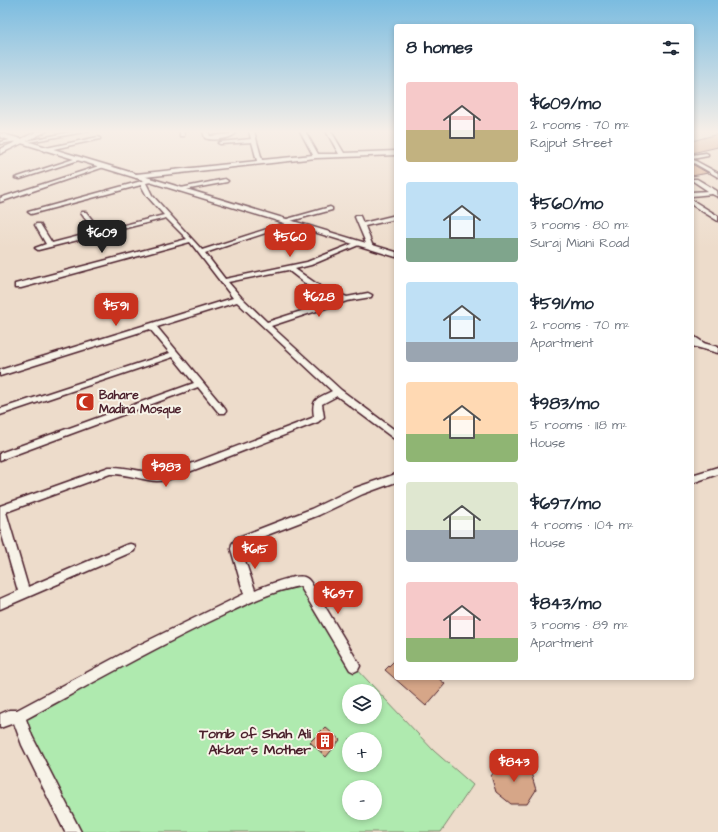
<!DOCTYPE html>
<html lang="en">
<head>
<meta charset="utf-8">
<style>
	body { margin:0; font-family:"Architects Daughter",sans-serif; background:#f6f6f7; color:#1f2937; height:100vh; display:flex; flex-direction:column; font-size:15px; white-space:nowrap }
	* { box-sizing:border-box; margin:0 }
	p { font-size:13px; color:#747a83 }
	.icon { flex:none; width:22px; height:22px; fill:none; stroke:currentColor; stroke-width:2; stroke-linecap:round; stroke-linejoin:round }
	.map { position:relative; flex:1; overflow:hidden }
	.sheet { position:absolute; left:394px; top:24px; width:300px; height:656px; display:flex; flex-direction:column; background:#fff; border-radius:4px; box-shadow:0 2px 6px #0003 }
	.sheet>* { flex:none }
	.fabs { position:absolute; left:342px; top:684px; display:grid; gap:8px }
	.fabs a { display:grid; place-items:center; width:40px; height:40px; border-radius:50%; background:#fff; box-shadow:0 2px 6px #0003; font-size:20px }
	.price { position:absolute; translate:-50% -34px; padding:0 9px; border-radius:8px; background:#c8321e; color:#fff; font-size:13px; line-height:26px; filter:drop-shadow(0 1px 2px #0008) }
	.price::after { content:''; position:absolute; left:50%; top:24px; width:12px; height:9px; margin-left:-6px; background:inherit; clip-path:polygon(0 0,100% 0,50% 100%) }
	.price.selected { background:#222; color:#fff }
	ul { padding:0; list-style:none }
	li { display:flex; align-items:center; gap:12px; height:100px; padding:0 12px }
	li span { display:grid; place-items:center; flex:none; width:112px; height:80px; border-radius:4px; color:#555 }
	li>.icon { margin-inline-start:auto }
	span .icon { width:48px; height:48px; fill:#fffc; stroke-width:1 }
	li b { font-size:17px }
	h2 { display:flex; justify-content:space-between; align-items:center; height:48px; padding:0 12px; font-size:17px }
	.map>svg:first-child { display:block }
</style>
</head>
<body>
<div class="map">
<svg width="718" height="832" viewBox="0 0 718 832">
	<rect width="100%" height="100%" fill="#eddccb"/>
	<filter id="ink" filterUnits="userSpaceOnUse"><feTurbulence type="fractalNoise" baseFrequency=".025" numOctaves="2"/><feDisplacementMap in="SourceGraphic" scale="8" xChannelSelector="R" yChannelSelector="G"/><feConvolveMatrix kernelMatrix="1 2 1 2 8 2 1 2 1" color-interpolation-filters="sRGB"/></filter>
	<g filter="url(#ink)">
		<path fill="#afeaaf" stroke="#7c846d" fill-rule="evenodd" d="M 302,581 L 354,666 L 434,751 L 473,785 L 441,832 L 74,832 L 18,716 L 164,638 ZM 349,691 L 375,691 L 375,717 L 349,717 ZM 349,739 L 375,739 L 375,765 L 349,765 ZM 349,787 L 375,787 L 375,813 L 349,813 Z"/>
		<path fill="#d6a688" stroke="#4a1f2b" d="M 718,134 L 718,147 L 692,153 L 692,141 Z
			M 692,164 L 708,173 L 692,176 Z
			M 396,659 L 396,678 L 438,678 L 445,684 L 426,706 L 385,670 Z
			M 325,727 L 340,740 L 326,757 L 310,742 Z
			M 502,762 L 518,762 L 531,773 L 536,790 L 527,804 L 511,804 L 496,792 L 491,776 Z"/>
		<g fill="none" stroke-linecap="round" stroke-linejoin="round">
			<g stroke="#4a1f2b" stroke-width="3">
				<path id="minor" d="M 76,131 L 89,131 L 23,143 L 21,142 Z
					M 180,131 L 184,131 L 184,136 L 180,136 Z
					M 203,131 L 208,131 L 210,136 L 230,134 L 230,131 L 235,131 L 235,134 C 229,139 213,141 205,138 Z
					M 249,131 L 254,131 L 262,160 L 313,155 L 300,131 L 305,131 L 318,154 L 339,154 L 326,131 L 331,131 L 344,153 L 396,151 L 396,155 L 316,158 L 136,178 L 133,176 L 136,174 L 257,161 L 252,142 L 220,144 L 218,143 L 220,142 L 251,139 Z
					M 98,137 L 100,138 L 100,139 L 44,151 L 41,149 Z
					M 15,139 L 17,140 L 17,141 L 0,144 L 0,142 Z
					M 706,153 L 708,154 L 708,156 L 692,159 L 718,173 L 718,177 L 692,162 L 692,155 Z
					M 77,158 L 82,159 L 20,179 L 15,178 Z
					M 102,165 L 107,166 L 0,202 L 0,198 Z
					M 149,179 L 152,181 L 151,182 L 146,183 L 152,195 L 202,250 L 289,222 L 293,222 L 293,224 L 205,253 L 225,279 L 307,262 L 357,242 L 361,242 L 361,244 L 311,265 L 295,269 L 321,287 L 347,297 L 368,293 L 372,295 L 371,297 L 347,301 L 271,326 L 341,390 L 396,431 L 396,439 L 393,438 L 337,396 L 322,404 L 324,417 L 318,422 L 181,475 C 173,478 166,481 157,481 C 141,480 126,473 110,474 L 6,512 L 28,587 L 126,545 L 130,544 L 134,545 L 135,548 L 134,551 L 0,609 L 0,599 L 18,591 L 0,528 L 0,506 L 109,467 C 134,466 150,478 175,470 L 312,418 L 314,416 C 311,398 317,399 332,391 L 237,302 L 157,327 L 225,409 L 226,411 L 225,413 L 219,413 L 198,387 L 0,460 L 0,453 L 194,383 L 173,357 L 0,415 L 0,409 L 170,353 L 150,329 L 0,376 L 0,370 L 233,298 L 190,242 L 21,288 L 15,288 L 15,284 L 187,239 L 166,218 L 38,250 L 35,248 L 46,244 L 35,225 L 36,224 L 40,224 L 52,243 L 95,232 L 81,213 L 82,212 L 86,212 L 101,231 L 164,215 L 147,196 L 141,185 L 31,214 L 28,212 ZM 288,270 L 315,291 L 339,299 L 267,322 L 241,297 L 228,282 Z
					M 225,179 L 228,181 L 227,182 L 179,191 L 176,189 Z
					M 693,179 L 697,179 L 717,191 L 718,197 L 712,194 L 692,196 L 692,192 L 708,191 L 693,181 Z
					M 692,200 L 718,216 L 718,221 L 692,205 Z
					M 330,207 L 332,208 L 332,210 L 283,223 L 280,221 Z
					M 396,215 L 396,219 L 365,226 L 373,247 L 368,248 L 355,217 L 356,216 L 360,216 L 363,223 Z
					M 692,335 L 704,343 L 705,345 L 704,347 L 698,347 L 692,341 Z
					M 718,467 L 718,474 L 692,483 L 692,475 Z
					M 396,474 L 396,482 L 363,494 L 319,515 L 244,544 L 241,549 L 255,590 C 265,586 294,574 304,577 C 307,578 309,580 311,583 L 358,662 L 360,666 L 358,670 L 354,672 L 350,670 L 300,586 C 267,592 239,608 209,622 C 147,652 87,686 26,719 L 32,736 L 81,832 L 65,832 L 22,745 L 14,723 L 0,728 L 0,714 L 9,710 L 17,710 L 135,647 L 244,594 L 231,549 L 232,544 L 236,538 L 311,509 L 355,488 Z"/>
			</g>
			<g stroke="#4a1f2b" stroke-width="3">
				<path id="tertiary" d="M 20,139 L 396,252 L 396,257 L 18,142 L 17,141 Z
					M 692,340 L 718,347 L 718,353 L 692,346 Z"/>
			</g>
			<g stroke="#4a1f2b" stroke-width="3">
				<path id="secondary" d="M 38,131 L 47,131 L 0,154 L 0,149 L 16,142 L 0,137 L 0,133 L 21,139 Z"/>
			</g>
			<use href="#minor" fill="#f7f3e8" fill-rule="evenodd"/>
			<use href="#tertiary" fill="#f7f3e8" fill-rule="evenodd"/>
			<use href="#secondary" fill="#f7f3e8" fill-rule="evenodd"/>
		</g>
	</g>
	<linearGradient id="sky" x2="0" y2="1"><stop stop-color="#7bbce0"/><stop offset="0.53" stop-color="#f7efe8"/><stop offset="1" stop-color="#f7efe8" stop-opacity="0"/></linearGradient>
	<rect width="718" height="248" fill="url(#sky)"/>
	<defs>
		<g id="mosque-square" transform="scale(1)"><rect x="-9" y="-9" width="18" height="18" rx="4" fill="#c8321e" stroke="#f7f3e8"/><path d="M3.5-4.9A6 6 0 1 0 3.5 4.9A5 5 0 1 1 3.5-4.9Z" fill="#fff"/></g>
		<g id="building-square" transform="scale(1)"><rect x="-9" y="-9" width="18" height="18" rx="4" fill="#c8321e" stroke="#f7f3e8"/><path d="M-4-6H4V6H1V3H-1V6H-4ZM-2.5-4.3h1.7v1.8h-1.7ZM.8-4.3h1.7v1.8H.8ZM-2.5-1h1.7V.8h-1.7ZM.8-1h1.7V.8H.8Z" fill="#fff"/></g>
	</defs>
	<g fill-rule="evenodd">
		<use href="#mosque-square" x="85" y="402"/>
		<use href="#building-square" x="325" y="741"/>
	</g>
	<g text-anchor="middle" stroke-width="4" stroke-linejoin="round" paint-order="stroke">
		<g font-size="12" font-weight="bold" fill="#4a1f2b" stroke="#f7f3e8" text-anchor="start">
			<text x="99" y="399">Bahare<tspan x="99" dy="14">Madina Mosque</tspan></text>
		</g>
		<g font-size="14" font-weight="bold" fill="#4a1f2b" stroke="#f7f3e8" text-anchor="end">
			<text x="311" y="738">Tomb of Shah Ali<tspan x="311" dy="16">Akbar's Mother</tspan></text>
		</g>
	</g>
</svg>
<div class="fabs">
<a><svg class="icon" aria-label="layers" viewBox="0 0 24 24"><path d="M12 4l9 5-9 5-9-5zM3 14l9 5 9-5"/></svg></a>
<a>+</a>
<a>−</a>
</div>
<b class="price selected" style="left:102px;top:254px">$609</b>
<b class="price" style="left:290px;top:258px">$560</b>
<b class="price" style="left:319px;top:318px">$628</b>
<b class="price" style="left:116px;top:327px">$591</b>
<b class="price" style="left:166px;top:488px">$983</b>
<b class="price" style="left:255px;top:570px">$615</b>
<b class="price" style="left:338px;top:615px">$697</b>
<b class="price" style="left:514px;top:783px">$843</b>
<section class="sheet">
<h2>8 homes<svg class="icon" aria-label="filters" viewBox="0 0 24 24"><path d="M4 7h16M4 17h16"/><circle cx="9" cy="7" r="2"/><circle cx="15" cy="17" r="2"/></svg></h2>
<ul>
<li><span style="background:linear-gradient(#f6c9c9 60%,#c2b280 0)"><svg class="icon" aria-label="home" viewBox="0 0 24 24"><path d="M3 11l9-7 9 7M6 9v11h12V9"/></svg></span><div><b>$609/mo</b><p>2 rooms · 70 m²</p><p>Rajput Street</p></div></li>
<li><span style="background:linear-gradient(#bfe0f5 70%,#7fa58c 0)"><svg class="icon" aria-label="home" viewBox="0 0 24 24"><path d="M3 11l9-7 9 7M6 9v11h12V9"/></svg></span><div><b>$560/mo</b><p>3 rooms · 80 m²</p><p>Suraj Miani Road</p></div></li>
<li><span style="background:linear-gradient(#bfe0f5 75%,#9aa5b1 0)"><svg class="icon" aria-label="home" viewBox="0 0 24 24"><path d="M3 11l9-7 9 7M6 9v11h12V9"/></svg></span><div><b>$591/mo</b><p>2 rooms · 70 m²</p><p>Apartment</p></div></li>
<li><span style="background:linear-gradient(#ffd9b3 65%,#8fb573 0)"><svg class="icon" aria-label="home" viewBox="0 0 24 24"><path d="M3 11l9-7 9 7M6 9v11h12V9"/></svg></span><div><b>$983/mo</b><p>5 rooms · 118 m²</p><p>House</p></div></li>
<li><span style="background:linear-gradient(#dfe7d0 60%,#9aa5b1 0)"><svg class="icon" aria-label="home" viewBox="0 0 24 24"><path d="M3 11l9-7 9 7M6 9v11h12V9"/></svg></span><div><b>$697/mo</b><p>4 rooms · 104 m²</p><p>House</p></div></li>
<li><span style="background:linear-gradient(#f6c9c9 70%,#8fb573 0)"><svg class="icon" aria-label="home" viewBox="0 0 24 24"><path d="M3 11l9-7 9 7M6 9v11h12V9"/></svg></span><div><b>$843/mo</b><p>3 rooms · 89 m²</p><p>Apartment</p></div></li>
</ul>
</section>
</div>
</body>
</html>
